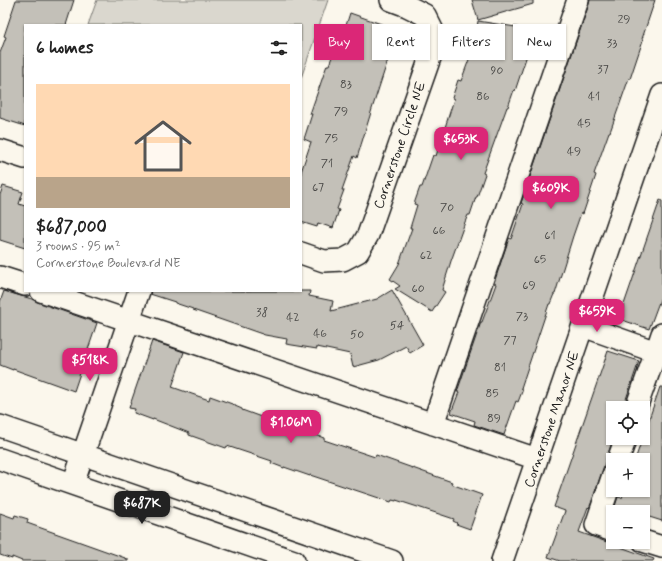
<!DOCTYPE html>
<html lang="en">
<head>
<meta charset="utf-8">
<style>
	body { margin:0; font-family:Mynerve,sans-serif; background:#f6f6f6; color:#222; height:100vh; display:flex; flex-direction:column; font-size:15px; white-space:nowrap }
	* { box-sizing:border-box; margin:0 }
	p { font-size:13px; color:#767676 }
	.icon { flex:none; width:22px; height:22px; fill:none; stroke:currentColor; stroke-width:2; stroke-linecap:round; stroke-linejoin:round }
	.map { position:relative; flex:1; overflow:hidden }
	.side { position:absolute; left:24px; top:24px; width:278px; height:268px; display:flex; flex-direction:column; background:#fff; border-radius:0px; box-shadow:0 1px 3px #0004 }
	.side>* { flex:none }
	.banner { position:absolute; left:314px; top:24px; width:288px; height:36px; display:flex; gap:8px }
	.buttons { position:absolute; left:606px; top:401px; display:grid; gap:8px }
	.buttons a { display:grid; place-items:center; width:44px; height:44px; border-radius:0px; background:#fff; box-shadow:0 1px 3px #0004; font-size:20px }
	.price { position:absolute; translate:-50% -34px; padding:0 9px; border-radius:8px; background:#db2777; color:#fff; font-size:13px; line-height:26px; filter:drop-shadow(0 1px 2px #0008) }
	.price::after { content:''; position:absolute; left:50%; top:24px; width:12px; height:9px; margin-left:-6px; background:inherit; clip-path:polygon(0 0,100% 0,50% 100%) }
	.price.current { background:#222; color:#fff }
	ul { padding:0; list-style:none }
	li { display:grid; align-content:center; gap:8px; height:212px; padding:0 12px }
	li+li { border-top:1px solid #e0e0e0 }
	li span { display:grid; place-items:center; height:124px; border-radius:0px; color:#555 }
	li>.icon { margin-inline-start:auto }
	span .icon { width:72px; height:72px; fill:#fffc; stroke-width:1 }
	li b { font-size:17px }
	h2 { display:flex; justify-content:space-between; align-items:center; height:48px; padding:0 12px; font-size:17px }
	.pill { padding:0 14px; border-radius:0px; background:#fff; box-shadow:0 1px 3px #0004; font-size:14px; line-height:36px }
	.pill.current { background:#db2777; color:#fff }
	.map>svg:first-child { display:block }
</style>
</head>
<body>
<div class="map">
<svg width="662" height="561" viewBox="0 0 662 561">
	<rect width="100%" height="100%" fill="#fbf7ec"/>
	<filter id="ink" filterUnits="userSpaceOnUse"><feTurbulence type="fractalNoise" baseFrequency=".025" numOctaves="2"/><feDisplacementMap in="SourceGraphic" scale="8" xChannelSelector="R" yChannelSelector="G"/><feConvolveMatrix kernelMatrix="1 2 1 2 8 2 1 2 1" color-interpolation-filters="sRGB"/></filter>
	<g filter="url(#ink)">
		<path fill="#dad7ce" stroke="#7b7a75" d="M 97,0 L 328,0 L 301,78 L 301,25 L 88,25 Z"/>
		<path fill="#c3c0b8" stroke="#1c1c1c" d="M 16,0 L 74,0 L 66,25 L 25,25 L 25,126 L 0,118 L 0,53 L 6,37 L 4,36 Z
			M 472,0 L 533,0 L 533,4 L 478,20 Z
			M 590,0 L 655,0 L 642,39 L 643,40 L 630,79 L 629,78 L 610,132 L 609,132 L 594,174 L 596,175 L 583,214 L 581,213 L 573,236 L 555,294 L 554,294 L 550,304 L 549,304 L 521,388 L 523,389 L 518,402 L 516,401 L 504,435 L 474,425 L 475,421 L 451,413 L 459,392 L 457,392 L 481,322 L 482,322 L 496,284 L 494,283 L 509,238 L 511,239 L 523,204 L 521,203 L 589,4 Z
			M 350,13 L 384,25 L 383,30 L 396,35 L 372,109 L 357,158 L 354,156 L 342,190 L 344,190 L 337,209 L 339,210 L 333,228 L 318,223 L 317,227 L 301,222 L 301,172 L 311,142 L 304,139 L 312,114 L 310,114 L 327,65 L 329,65 L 336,46 L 337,46 L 339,40 L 341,41 Z
			M 478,21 L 528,29 L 526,40 L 531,41 L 528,56 L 527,55 L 515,91 L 514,90 L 508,107 L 507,107 L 483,173 L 485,174 L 477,197 L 476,197 L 470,215 L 468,215 L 465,222 L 451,261 L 442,290 L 445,292 L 432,312 L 395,289 L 400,286 L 390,279 L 399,264 L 412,228 L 410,228 L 417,205 L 414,204 L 420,187 L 422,187 L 433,155 L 436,156 L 454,99 L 452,98 L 458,80 L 461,81 L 474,46 Z
			M 3,186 L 23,192 L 19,204 L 25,206 L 25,248 L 0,240 L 0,195 Z
			M 660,200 L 662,201 L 662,294 L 649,329 L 619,319 Z
			M 392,290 L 423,345 L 410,353 L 406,346 L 379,360 L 353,367 L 350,354 L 317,347 L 317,349 L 286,344 L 287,339 L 265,335 L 193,310 L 193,309 L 175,303 L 175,302 L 150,294 L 151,291 L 310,291 L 309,296 L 333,301 L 331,311 L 377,299 Z
			M 4,291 L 21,296 L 25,297 L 32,299 L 37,302 L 97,323 L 74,391 L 13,369 L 13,370 L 0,365 L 0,302 Z
			M 152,341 L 184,352 L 172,387 L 209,400 L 210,396 L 235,405 L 235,406 L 242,409 L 242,410 L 291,428 L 292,425 L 317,433 L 316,435 L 324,438 L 324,440 L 375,457 L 376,455 L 452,482 L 451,484 L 482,495 L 470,529 L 456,524 L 457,523 L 453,521 L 454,519 L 427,510 L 396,500 L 396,501 L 392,500 L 391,502 L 310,475 L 310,476 L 284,467 L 284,468 L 271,463 L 272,461 L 227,446 L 226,448 L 189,435 L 189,433 L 153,419 L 153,420 L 134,413 L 135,409 L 129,408 Z
			M 608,351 L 639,361 L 623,408 L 613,408 L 613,439 L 591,504 L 589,508 L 588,507 L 579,532 L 654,559 L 653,561 L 560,561 L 548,557 L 565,511 L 554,507 Z
			M 660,387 L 662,387 L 662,521 L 643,515 L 643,512 L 613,512 L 618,497 L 622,498 L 624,490 L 643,490 L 643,460 L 635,460 Z
			M 0,513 L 14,518 L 15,515 L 28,519 L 27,523 L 128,559 L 128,561 L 22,561 L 12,557 L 12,559 L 0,555 Z"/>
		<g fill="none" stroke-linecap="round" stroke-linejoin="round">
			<g stroke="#1c1c1c" stroke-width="24">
				<path id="minor" d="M 0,150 L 25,158
					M 301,253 L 324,261 L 343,260 L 358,252 L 368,235 L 432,52 L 433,31 L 425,15 L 407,6 L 391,0
					M 0,277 L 25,285
					M 41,291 L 537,459
					M 583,326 L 656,352 L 662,334
					M 636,408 L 656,352
					M 433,424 L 578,0
					M 0,426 L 392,561
					M 0,459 L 294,561
					M 618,460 L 626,438
					M 613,475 L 596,525 L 613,531
					M 73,484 L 139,291
					M 643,541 L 662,547
					M 502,561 L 662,95"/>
			</g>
			<use href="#minor" stroke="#fbf7ec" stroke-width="21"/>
		</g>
	</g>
	<g text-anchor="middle" stroke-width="3" stroke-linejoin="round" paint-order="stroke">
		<g font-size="12" fill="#464543">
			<text x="624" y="23">29</text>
			<text x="612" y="47">33</text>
			<text x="603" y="73">37</text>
			<text x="497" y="74">90</text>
			<text x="346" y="88">83</text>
			<text x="483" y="100">86</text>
			<text x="594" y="100">41</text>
			<text x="341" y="115">79</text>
			<text x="584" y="127">45</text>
			<text x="331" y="142">75</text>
			<text x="574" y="155">49</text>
			<text x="327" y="167">71</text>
			<text x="318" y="191">67</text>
			<text x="447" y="211">70</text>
			<text x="439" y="234">66</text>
			<text x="550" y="239">61</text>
			<text x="426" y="259">62</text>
			<text x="540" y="263">65</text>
			<text x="529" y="289">69</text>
			<text x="418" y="292">60</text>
			<text x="262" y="316">38</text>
			<text x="522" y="320">73</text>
			<text x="293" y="321">42</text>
			<text x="397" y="329">54</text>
			<text x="320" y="337">46</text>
			<text x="357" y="338">50</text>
			<text x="510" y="344">77</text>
			<text x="500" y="371">81</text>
			<text x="492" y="397">85</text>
			<text x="494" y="422">89</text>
		</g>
		<g font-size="14" fill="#1c1c1c" stroke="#fbf7ec">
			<text transform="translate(399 145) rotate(-71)" y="5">Cornerstone Circle NE</text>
			<text transform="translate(551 419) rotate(-71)" y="5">Cornerstone Manor NE</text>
		</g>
	</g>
</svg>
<div class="buttons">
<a><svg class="icon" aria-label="locate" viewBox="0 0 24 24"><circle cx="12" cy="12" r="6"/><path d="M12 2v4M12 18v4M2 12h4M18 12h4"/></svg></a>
<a>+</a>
<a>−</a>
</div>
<b class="price" style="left:461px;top:161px">$653K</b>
<b class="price" style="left:551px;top:210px">$609K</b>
<b class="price" style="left:597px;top:333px">$659K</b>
<b class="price" style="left:90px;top:382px">$518K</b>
<b class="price" style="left:291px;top:444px">$1.06M</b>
<b class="price current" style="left:142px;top:525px">$687K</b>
<div class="banner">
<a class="pill current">Buy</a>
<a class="pill">Rent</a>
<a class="pill">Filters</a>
<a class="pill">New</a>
</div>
<section class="side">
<h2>6 homes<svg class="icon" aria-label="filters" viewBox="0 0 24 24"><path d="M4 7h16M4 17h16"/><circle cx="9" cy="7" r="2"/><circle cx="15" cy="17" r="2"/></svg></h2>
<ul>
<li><span style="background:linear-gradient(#ffd9b3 75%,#b9a48a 0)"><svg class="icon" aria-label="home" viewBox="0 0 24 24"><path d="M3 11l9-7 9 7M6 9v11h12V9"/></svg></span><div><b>$687,000</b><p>3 rooms · 95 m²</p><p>Cornerstone Boulevard NE</p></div></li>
</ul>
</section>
</div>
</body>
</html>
